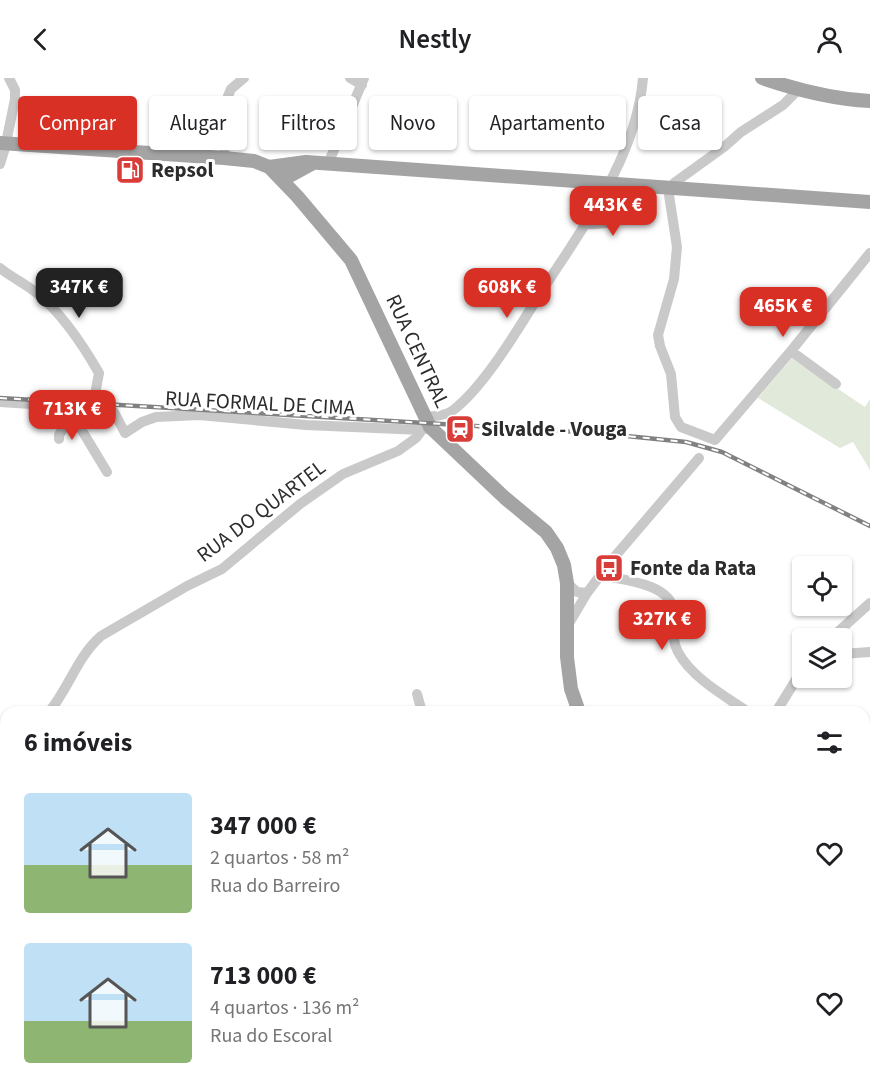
<!DOCTYPE html>
<html lang="pt">
<head>
<meta charset="utf-8">
<style>
	body { margin:0; font-family:"Source Sans 3",sans-serif; background:#f2f2f2; color:#202124; height:100vh; display:flex; flex-direction:column; font-size:22px; white-space:nowrap }
	* { box-sizing:border-box; margin:0 }
	p { font-size:20px; color:#757577 }
	.icon { flex:none; width:33px; height:33px; fill:none; stroke:currentColor; stroke-width:2; stroke-linecap:round; stroke-linejoin:round }
	.map { position:relative; flex:1; overflow:hidden }
	.details { position:absolute; left:0px; top:628px; width:870px; height:386px; display:flex; flex-direction:column; background:#fff; border-radius:18px 18px 0 0; box-shadow:0 2px 4px #0004 }
	.details>* { flex:none }
	.banner { position:absolute; left:18px; top:18px; width:834px; height:54px; display:flex; gap:12px }
	.buttons { position:absolute; left:792px; top:478px; display:grid; gap:12px }
	.buttons a { display:grid; place-items:center; width:60px; height:60px; border-radius:6px; background:#fff; box-shadow:0 2px 4px #0004; font-size:30px }
	.price { position:absolute; translate:-50% -51px; padding:0 14px; border-radius:12px; background:#d93025; color:#fff; font-size:20px; line-height:39px; filter:drop-shadow(0 2px 3px #0008) }
	.price::after { content:''; position:absolute; left:50%; top:36px; width:18px; height:14px; margin-left:-9px; background:inherit; clip-path:polygon(0 0,100% 0,50% 100%) }
	.price.selected { background:#222; color:#fff }
	ul { padding:0; list-style:none }
	li { display:flex; align-items:center; gap:18px; height:150px; padding:0 24px }
	li span { display:grid; place-items:center; flex:none; width:168px; height:120px; border-radius:6px; color:#555 }
	li>.icon { margin-inline-start:auto }
	span .icon { width:72px; height:72px; fill:#fffc; stroke-width:1 }
	li b { font-size:26px }
	h2 { display:flex; justify-content:space-between; align-items:center; height:72px; padding:0 24px; font-size:26px }
	.pill { padding:0 21px; border-radius:6px; background:#fff; box-shadow:0 2px 4px #0004; font-size:21px; line-height:54px }
	.pill.selected { background:#d93025; color:#fff }
	header { display:flex; justify-content:space-between; align-items:center; height:78px; padding:0 24px; background:#fff; font-size:27px; font-weight:600 }
	.map>svg:first-child { display:block }
</style>
</head>
<body>
<header><svg class="icon" aria-label="back" viewBox="0 0 24 24"><path d="M15 5l-7 7 7 7"/></svg>Nestly<svg class="icon" aria-label="person" viewBox="0 0 24 24"><circle cx="12" cy="8" r="4"/><path d="M4 21q1-7 8-7t8 7"/></svg></header>
<div class="map">
<svg width="870" height="1013" viewBox="0 0 870 1013">
	<rect width="100%" height="100%" fill="#fff"/>
	<path fill="#e1e9da" d="M 792,280 L 865,329 L 870,321 L 870,392 L 853,364 L 840,370 L 758,320 Z"/>
	<g fill="none" stroke-linecap="round" stroke-linejoin="round">
		<path stroke="#c9c9c9" stroke-width="10" d="M 350,0 L 362,7
			M 798,12 L 783,27 L 741,54 L 724,69 L 674,105 L 669,117 L 677,169 L 674,201 L 658,257 L 660,268 L 671,296 L 675,339 L 681,349 L 715,362 L 791,273 L 870,175
			M 224,80 L 228,18 L 231,11 L 244,0
			M 0,86 L 5,70 L 15,21 L 15,12 L 9,0
			M 328,86 L 364,0
			M 586,146 C 603,147 617,145 632,136
			M 0,190 C 12,200 27,206 39,217 C 62,236 84,269 99,295 L 94,322
			M 791,273 L 836,306
			M 0,324 L 108,331 L 114,334 L 125,355 L 142,344 L 156,339 L 199,337 L 306,347 L 422,352
			M 75,329 L 72,336 L 107,394
			M 426,339 C 434,338 445,338 452,333 C 482,311 515,256 535,224 C 578,155 636,84 643,0
			M 59,361 L 59,357 L 72,336
			M 600,497 C 623,502 671,505 674,534 C 676,550 670,558 678,574 C 692,600 725,618 748,634
			M 567,505 L 577,514 L 587,515 L 611,483 L 699,380
			M 568,547 L 587,515
			M 830,561 L 870,525
			M 842,576 L 870,574
			M 417,616 L 422,634
			M 49,634 C 69,610 77,579 101,558 L 187,508 L 222,491 L 300,426 L 343,396 L 398,373 L 416,360 L 422,352 L 430,349
			M 776,634 L 802,592
			M 0,665 L 6,665
			M 864,697 L 870,697
			M 864,767 L 870,769
			M 0,818 L 6,811
			M 0,958 L 6,961
			M 277,1008 L 281,1013
			M 674,1008 L 675,1013
			M 500,1013 L 505,1008"/>
		<path stroke="#a4a4a4" stroke-width="14" d="M 762,0 C 797,12 832,21 870,23
			M 0,65 L 224,80 L 254,83 L 269,89 L 297,118 L 351,182 L 430,349 L 505,420 L 546,454 L 557,470 L 564,487 L 567,505 L 567,579 L 571,611 L 579,634
			M 269,89 L 306,84 L 870,124
			M 276,96 L 291,97 L 313,85
			M 864,896 L 870,901"/>
		<g stroke="#818181" stroke-width="4.5">
			<path id="rail" d="M 0,320 L 597,355 L 686,364 L 722,374 L 870,448"/>
		</g>
		<use href="#rail" stroke="#fff" stroke-width="2" stroke-dasharray="7" stroke-linecap="butt"/>
	</g>
	<defs>
		<g id="fuel-square" transform="scale(1.5)"><rect x="-9" y="-9" width="18" height="18" rx="4" fill="#d83d3a" stroke="#fff"/><path d="M-5.5-6h7V0h2V4h1.3V-2.5L3-4.5l.8-.8L6-3V5H2.5V1h-1V6h-7ZM-4.2-4.7v3.2H.2V-4.7Z" fill="#fff"/></g>
		<g id="station-square" transform="scale(1.5)"><rect x="-9" y="-9" width="18" height="18" rx="4" fill="#d83d3a" stroke="#fff"/><path d="M-3-6H3Q5-6 5-4V2Q5 4 3 4L4.5 6H3L1.5 4h-3L-3 6H-4.5L-3 4Q-5 4-5 2V-4Q-5-6-3-6ZM-3.5-4v3h7v-3ZM-3.5 1v1.5H-2V1ZM2 1v1.5H3.5V1Z" fill="#fff"/></g>
		<g id="bus-square" transform="scale(1.5)"><rect x="-9" y="-9" width="18" height="18" rx="4" fill="#d83d3a" stroke="#fff"/><path d="M-5-6H5V4H4V6H2V4H-2V6H-4V4H-5ZM-3.5-4V0h7V-4ZM-3.5 1.2v1.5H-2V1.2ZM2 1.2v1.5H3.5V1.2Z" fill="#fff"/></g>
	</defs>
	<g fill-rule="evenodd">
		<use href="#fuel-square" x="130" y="92"/>
		<use href="#station-square" x="460" y="351"/>
		<use href="#bus-square" x="609" y="490"/>
	</g>
	<g text-anchor="middle" stroke-width="6" stroke-linejoin="round" paint-order="stroke">
		<g font-size="21" font-weight="bold" fill="#2c2c2c" stroke="#fff" text-anchor="start">
			<text x="151" y="99">Repsol</text>
			<text x="481" y="358">Silvalde - Vouga</text>
			<text x="630" y="497">Fonte da Rata</text>
		</g>
		<g font-size="21" fill="#2c2c2c" stroke="#fff">
			<text transform="translate(418 273) rotate(65)" y="7">RUA CENTRAL</text>
			<text transform="translate(260 325) rotate(3)" y="7">RUA FORMAL DE CIMA</text>
			<text transform="translate(261 433) rotate(-37)" y="7">RUA DO QUARTEL</text>
		</g>
	</g>
</svg>
<div class="buttons">
<a><svg class="icon" aria-label="locate" viewBox="0 0 24 24"><circle cx="12" cy="12" r="6"/><path d="M12 2v4M12 18v4M2 12h4M18 12h4"/></svg></a>
<a><svg class="icon" aria-label="layers" viewBox="0 0 24 24"><path d="M12 4l9 5-9 5-9-5zM3 14l9 5 9-5"/></svg></a>
</div>
<b class="price" style="left:613px;top:159px">443K €</b>
<b class="price selected" style="left:79px;top:241px">347K €</b>
<b class="price" style="left:507px;top:241px">608K €</b>
<b class="price" style="left:783px;top:260px">465K €</b>
<b class="price" style="left:72px;top:363px">713K €</b>
<b class="price" style="left:662px;top:573px">327K €</b>
<div class="banner">
<a class="pill selected">Comprar</a>
<a class="pill">Alugar</a>
<a class="pill">Filtros</a>
<a class="pill">Novo</a>
<a class="pill">Apartamento</a>
<a class="pill">Casa</a>
</div>
<section class="details">
<h2>6 imóveis<svg class="icon" aria-label="filters" viewBox="0 0 24 24"><path d="M4 7h16M4 17h16"/><circle cx="9" cy="7" r="2"/><circle cx="15" cy="17" r="2"/></svg></h2>
<ul>
<li><span style="background:linear-gradient(#bfe0f5 60%,#8fb573 0)"><svg class="icon" aria-label="home" viewBox="0 0 24 24"><path d="M3 11l9-7 9 7M6 9v11h12V9"/></svg></span><div><b>347 000 €</b><p>2 quartos · 58 m²</p><p>Rua do Barreiro</p></div><svg class="icon" aria-label="heart" viewBox="0 0 24 24"><path d="M12 20l-8-8c-3-5 5-10 8-4 3-6 11-1 8 4z"/></svg></li>
<li><span style="background:linear-gradient(#bfe0f5 65%,#8fb573 0)"><svg class="icon" aria-label="home" viewBox="0 0 24 24"><path d="M3 11l9-7 9 7M6 9v11h12V9"/></svg></span><div><b>713 000 €</b><p>4 quartos · 136 m²</p><p>Rua do Escoral</p></div><svg class="icon" aria-label="heart" viewBox="0 0 24 24"><path d="M12 20l-8-8c-3-5 5-10 8-4 3-6 11-1 8 4z"/></svg></li>
</ul>
</section>
</div>
</body>
</html>
